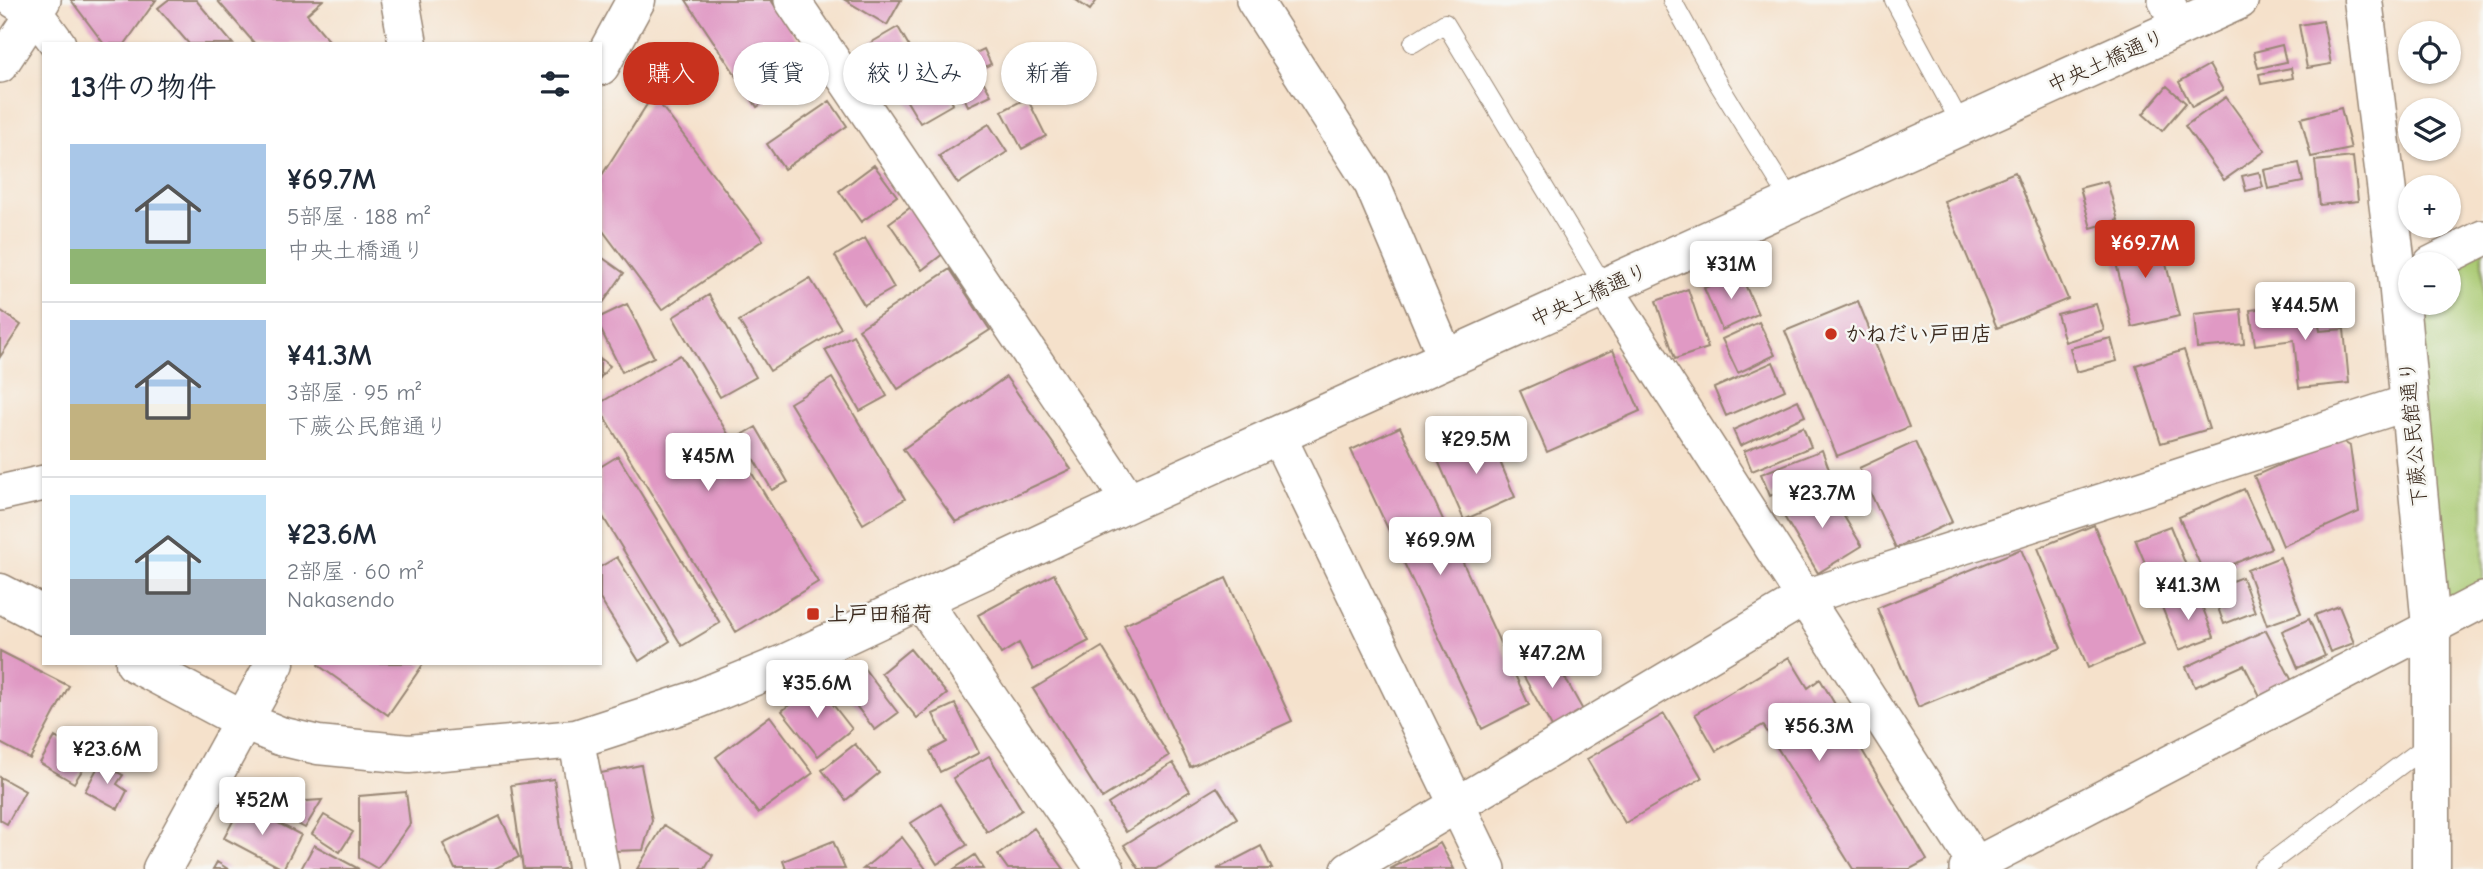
<!DOCTYPE html>
<html lang="ja">
<head>
<meta charset="utf-8">
<style>
	body { margin:0; font-family:"Comic Neue","Klee One",sans-serif; background:#f6f6f7; color:#1f2937; height:100vh; display:flex; flex-direction:column; font-size:26px; white-space:nowrap }
	* { box-sizing:border-box; margin:0 }
	p { font-size:23px; color:#747a83 }
	.icon { flex:none; width:38px; height:38px; fill:none; stroke:currentColor; stroke-width:2; stroke-linecap:round; stroke-linejoin:round }
	.map { position:relative; flex:1; overflow:hidden }
	.details { position:absolute; left:42px; top:42px; width:560px; height:623px; display:flex; flex-direction:column; background:#fff; border-radius:0px; box-shadow:0 2px 5px #0004 }
	.details>* { flex:none }
	.banner { position:absolute; left:623px; top:42px; width:665px; height:63px; display:flex; gap:14px }
	.controls { position:absolute; left:2398px; top:21px; display:grid; gap:14px }
	.controls a { display:grid; place-items:center; width:63px; height:63px; border-radius:50%; background:#fff; box-shadow:0 2px 5px #0004; font-size:35px }
	.price { position:absolute; translate:-50% -60px; padding:0 16px; border-radius:7px; background:#fff; color:#222; font-size:23px; line-height:46px; filter:drop-shadow(0 2px 4px #0008) }
	.price::after { content:''; position:absolute; left:50%; top:42px; width:21px; height:16px; margin-left:-10px; background:inherit; clip-path:polygon(0 0,100% 0,50% 100%) }
	.price.on { background:#c8321e; color:#fff }
	ul { padding:0; list-style:none }
	li { display:flex; align-items:center; gap:21px; height:175px; padding:0 28px }
	li+li { border-top:2px solid #e0e1e3 }
	li span { display:grid; place-items:center; flex:none; width:196px; height:140px; border-radius:0px; color:#555 }
	li>.icon { margin-inline-start:auto }
	span .icon { width:84px; height:84px; fill:#fffc; stroke-width:1 }
	li b { font-size:30px }
	h2 { display:flex; justify-content:space-between; align-items:center; height:84px; padding:0 28px; font-size:30px }
	.tag { padding:0 24px; border-radius:32px; background:#fff; box-shadow:0 2px 5px #0004; font-size:24px; line-height:63px }
	.tag.on { background:#c8321e; color:#fff }
	.map>svg:first-child { display:block }
</style>
</head>
<body>
<div class="map">
<svg width="2483" height="869" viewBox="0 0 2483 869">
	<rect width="100%" height="100%" fill="#f6f6f2"/>
	<filter id="ink" filterUnits="userSpaceOnUse"><feTurbulence type="fractalNoise" baseFrequency=".0143" numOctaves="2"/><feDisplacementMap in="SourceGraphic" scale="14" xChannelSelector="R" yChannelSelector="G"/><feConvolveMatrix kernelMatrix="1 2 1 2 8 2 1 2 1" color-interpolation-filters="sRGB"/></filter>
	<filter id="wash" filterUnits="userSpaceOnUse"><feTurbulence type="fractalNoise" baseFrequency=".00686" numOctaves="4" result="noise"/><feDisplacementMap in="SourceGraphic" scale="28" xChannelSelector="R" yChannelSelector="G"/><feGaussianBlur stdDeviation="1.57" result="paint"/><feColorMatrix in="noise" values="0 0 0 0 0 0 0 0 0 0 0 0 0 0 0 0 0 1.4 0 .05"/><feComposite in="paint" operator="in"/></filter>
	<g filter="url(#wash)">
		<rect width="100%" height="100%" fill="#f5e1cb"/>
		<path fill="#a9c971" stroke="#727a48" stroke-width="2" d="M 2483,238 L 2483,599 L 2431,626 L 2410,303 L 2448,303 L 2448,264 Z"/>
		<g id="blocks">
			<path fill="#e099c4" d="M 71,0 L 156,0 L 125,44 L 104,44 Z
				M 168,0 L 196,0 L 233,44 L 189,44 L 158,8 Z
				M 217,0 L 323,0 L 307,14 L 332,44 L 255,44 Z
				M 686,0 L 771,0 L 816,68 L 757,107 Z
				M 845,0 L 901,0 L 887,25 Z
				M 1076,0 L 1097,0 L 1090,10 Z
				M 2323,21 L 2331,64 L 2307,68 L 2299,25 Z
				M 898,27 L 919,63 L 888,81 L 867,45 Z
				M 2282,45 L 2286,62 L 2258,68 L 2254,52 Z
				M 984,49 L 991,64 L 954,82 L 946,67 Z
				M 2209,65 L 2223,90 L 2192,107 L 2179,82 Z
				M 2291,68 L 2293,78 L 2261,84 L 2259,74 Z
				M 936,74 L 953,104 L 920,123 L 902,93 Z
				M 983,81 L 991,95 L 968,106 L 961,91 Z
				M 2167,86 L 2186,103 L 2162,131 L 2143,114 Z
				M 653,95 L 763,240 L 662,310 L 600,227 L 600,178 Z
				M 2226,97 L 2265,151 L 2224,180 L 2185,126 Z
				M 1027,98 L 1046,136 L 1022,149 L 1002,111 Z
				M 830,101 L 847,126 L 784,169 L 767,144 Z
				M 2341,108 L 2351,149 L 2311,157 L 2301,118 Z
				M 989,124 L 1007,152 L 958,184 L 939,156 Z
				M 2353,157 L 2358,201 L 2320,205 L 2315,161 Z
				M 2299,163 L 2303,182 L 2268,189 L 2264,170 Z
				M 874,165 L 897,196 L 861,222 L 839,191 Z
				M 2015,172 L 2068,299 L 1997,328 L 1944,201 Z
				M 2259,172 L 2263,187 L 2246,191 L 2242,176 Z
				M 2107,181 L 2118,220 L 2091,228 L 2080,188 Z
				M 911,207 L 944,253 L 922,270 L 889,223 Z
				M 2158,232 L 2179,316 L 2132,327 L 2111,243 Z
				M 865,238 L 894,288 L 864,305 L 835,256 Z
				M 600,256 L 624,273 L 600,307 Z
				M 950,269 L 990,330 L 898,389 L 859,329 Z
				M 1740,273 L 1758,314 L 1722,330 L 1704,288 Z
				M 810,278 L 841,328 L 770,371 L 739,321 Z
				M 1688,289 L 1708,348 L 1675,359 L 1656,301 Z
				M 709,295 L 756,377 L 720,397 L 673,317 Z
				M 1858,301 L 1909,427 L 1837,456 L 1785,331 Z
				M 2315,301 L 2320,331 L 2344,329 L 2349,383 L 2299,388 L 2294,340 L 2255,345 L 2250,310 Z
				M 627,304 L 654,357 L 622,372 L 600,328 L 600,317 Z
				M 2096,304 L 2104,330 L 2065,342 L 2057,314 Z
				M 2241,309 L 2244,344 L 2197,348 L 2194,314 Z
				M 0,310 L 21,325 L 0,357 Z
				M 1759,322 L 1775,355 L 1738,373 L 1722,339 Z
				M 853,335 L 887,396 L 860,411 L 825,350 Z
				M 2111,338 L 2117,361 L 2076,372 L 2070,348 Z
				M 1613,350 L 1640,411 L 1547,452 L 1520,391 Z
				M 2184,350 L 2209,429 L 2161,443 L 2136,365 Z
				M 680,355 L 818,582 L 736,632 L 600,410 L 600,403 Z
				M 600,358 L 610,366 L 600,378 Z
				M 1773,362 L 1785,390 L 1726,416 L 1714,388 Z
				M 1006,377 L 1071,469 L 956,522 L 903,449 Z
				M 832,378 L 905,499 L 863,524 L 790,403 Z
				M 1798,400 L 1805,416 L 1740,446 L 1733,430 Z
				M 756,427 L 788,482 L 772,490 L 740,436 Z
				M 1400,427 L 1529,705 L 1482,729 L 1351,450 Z
				M 1803,427 L 1811,447 L 1752,471 L 1744,451 Z
				M 1488,433 L 1515,497 L 1464,520 L 1436,456 Z
				M 2339,439 L 2350,446 L 2359,512 L 2283,546 L 2254,476 Z
				M 1915,442 L 1952,522 L 1896,548 L 1859,468 Z
				M 1822,450 L 1830,472 L 1770,496 L 1761,474 Z
				M 618,456 L 720,623 L 682,646 L 600,512 L 600,467 Z
				M 1826,487 L 1862,546 L 1818,573 L 1782,513 Z
				M 2244,489 L 2271,548 L 2205,576 L 2179,517 Z
				M 2094,525 L 2143,645 L 2088,668 L 2038,548 Z
				M 2170,526 L 2192,580 L 2158,594 L 2135,539 Z
				M 2021,549 L 2061,648 L 1918,707 L 1877,608 Z
				M 617,557 L 670,641 L 639,661 L 600,599 L 600,567 Z
				M 2280,557 L 2301,613 L 2267,625 L 2247,570 Z
				M 1054,574 L 1089,641 L 1033,670 L 1019,643 L 1001,654 L 978,615 Z
				M 2242,577 L 2255,612 L 2224,624 L 2211,589 Z
				M 1226,578 L 1292,721 L 1190,767 L 1124,625 Z
				M 2197,593 L 2214,637 L 2179,650 L 2162,607 Z
				M 2339,606 L 2354,643 L 2330,652 L 2315,615 Z
				M 2309,619 L 2325,656 L 2298,668 L 2282,631 Z
				M 2266,630 L 2292,681 L 2260,696 L 2244,665 L 2195,687 L 2186,667 Z
				M 1102,647 L 1169,756 L 1102,798 L 1033,689 Z
				M 910,649 L 947,694 L 917,718 L 881,673 Z
				M 0,651 L 69,686 L 30,759 L 0,743 Z
				M 1550,651 L 1584,712 L 1553,729 L 1519,668 Z
				M 1789,657 L 1808,688 L 1820,679 L 1927,860 L 1910,869 L 1853,869 L 1763,725 L 1716,751 L 1695,714 Z
				M 319,663 L 424,663 L 388,715 L 318,665 Z
				M 863,667 L 898,713 L 875,730 L 840,685 Z
				M 816,683 L 852,729 L 818,756 L 782,711 Z
				M 955,704 L 979,753 L 940,772 L 930,751 L 947,742 L 933,714 Z
				M 1664,714 L 1702,778 L 1625,823 L 1587,759 Z
				M 770,716 L 813,773 L 758,813 L 716,757 Z
				M 55,737 L 90,758 L 74,783 L 40,763 Z
				M 855,744 L 879,773 L 846,800 L 822,770 Z
				M 989,756 L 1022,810 L 987,832 L 953,778 Z
				M 100,763 L 123,775 L 117,784 L 127,791 L 118,809 L 85,791 Z
				M 1173,763 L 1190,791 L 1126,832 L 1108,804 Z
				M 641,765 L 652,820 L 643,850 L 613,851 L 596,774 Z
				M 0,777 L 25,791 L 7,824 L 0,820 Z
				M 554,779 L 567,869 L 523,869 L 511,785 Z
				M 1217,787 L 1237,818 L 1157,869 L 1139,869 L 1124,845 Z
				M 406,792 L 410,824 L 378,869 L 359,858 L 359,796 Z
				M 322,800 L 305,828 L 262,804 Z
				M 242,804 L 301,835 L 283,869 L 224,838 Z
				M 941,804 L 967,845 L 937,864 L 911,823 Z
				M 324,815 L 353,832 L 340,852 L 312,834 Z
				M 500,816 L 519,857 L 494,869 L 455,869 L 443,844 Z
				M 664,825 L 713,855 L 705,869 L 637,869 Z
				M 1034,828 L 1064,869 L 1008,869 L 998,855 Z
				M 902,837 L 926,869 L 863,869 Z
				M 833,841 L 845,869 L 786,869 L 783,861 Z
				M 1440,843 L 1454,869 L 1390,869 Z
				M 314,845 L 359,869 L 301,869 Z
				M 1261,846 L 1272,869 L 1217,869 Z
				M 975,855 L 984,869 L 954,869 Z
				M 217,862 L 228,869 L 213,869 Z"/>
		</g>
	</g>
	<g filter="url(#ink)">
		<use href="#blocks" fill-opacity="0" stroke="#988674" stroke-width="2"/>
		<g fill="none" stroke-linecap="round" stroke-linejoin="round">
			<g stroke="#988674" stroke-width="20">
				<path id="lane" d="M 1672,0 L 1716,80 L 1792,203
					M 1894,0 L 1962,126
					M 1413,43 L 1445,23 L 1605,288
					M 2262,869 L 2430,743"/>
			</g>
			<g stroke="#988674" stroke-width="38">
				<path id="street" d="M 14,0 L 35,13 L 58,44
					M 792,0 L 1130,502
					M 1254,0 L 1372,184 L 1446,358
					M 2166,0 L 2179,28
					M 0,65 L 43,0
					M 2431,264 L 2483,238
					M 1605,288 L 1979,869
					M 1278,436 L 1488,869
					M 0,493 L 44,483
					M 576,739 L 601,869
					M 1349,869 L 1806,597 L 2410,402
					M 1967,869 L 2483,600"/>
			</g>
			<g stroke="#988674" stroke-width="41">
				<path id="secondary" d="M 400,0 L 408,44
					M 2363,0 L 2398,281 L 2431,626 L 2431,869
					M 0,593 L 44,616
					M 922,601 L 1105,869
					M 135,663 L 244,721 L 280,736 L 318,745 L 409,754 L 576,739 L 693,701 L 784,664 L 1130,502 L 2239,0"/>
			</g>
			<g stroke="#988674" stroke-width="41">
				<path id="highway" d="M 600,66 L 636,0
					M 162,869 L 275,663"/>
			</g>
			<use href="#lane" stroke="#fff" stroke-width="18"/>
			<use href="#street" stroke="#fff" stroke-width="35"/>
			<use href="#secondary" stroke="#fff" stroke-width="38"/>
			<use href="#highway" stroke="#fff" stroke-width="38"/>
		</g>
	</g>
	<g fill="#c8321e" stroke="#f6f6f2" stroke-width="2.5">
		<circle cx="1831" cy="334" r="7"/>
		<rect x="806" y="607" width="14" height="14" rx="3.5"/>
	</g>
	<g text-anchor="middle" stroke-width="5" stroke-linejoin="round" paint-order="stroke">
		<g font-size="21" fill="#3b2a1e" stroke="#f6f6f2">
			<text transform="translate(2106 61) rotate(-24)" y="7">中央土橋通り</text>
			<text transform="translate(1589 295) rotate(-24)" y="7">中央土橋通り</text>
			<text transform="translate(2413 434) rotate(-95)" y="7">下蕨公民館通り</text>
		</g>
		<g font-size="21" font-weight="bold" fill="#3b2a1e" stroke="#f6f6f2" text-anchor="start">
			<text x="1845" y="341">かねだい戸田店</text>
			<text x="827" y="621">上戸田稲荷</text>
		</g>
	</g>
</svg>
<div class="controls">
<a><svg class="icon" aria-label="locate" viewBox="0 0 24 24"><circle cx="12" cy="12" r="6"/><path d="M12 2v4M12 18v4M2 12h4M18 12h4"/></svg></a>
<a><svg class="icon" aria-label="layers" viewBox="0 0 24 24"><path d="M12 4l9 5-9 5-9-5zM3 14l9 5 9-5"/></svg></a>
<a>+</a>
<a>−</a>
</div>
<b class="price on" style="left:2145px;top:280px">¥69.7M</b>
<b class="price" style="left:1731px;top:301px">¥31M</b>
<b class="price" style="left:2305px;top:342px">¥44.5M</b>
<b class="price" style="left:1476px;top:476px">¥29.5M</b>
<b class="price" style="left:708px;top:493px">¥45M</b>
<b class="price" style="left:1822px;top:530px">¥23.7M</b>
<b class="price" style="left:1440px;top:577px">¥69.9M</b>
<b class="price" style="left:2188px;top:622px">¥41.3M</b>
<b class="price" style="left:1552px;top:690px">¥47.2M</b>
<b class="price" style="left:817px;top:720px">¥35.6M</b>
<b class="price" style="left:1819px;top:763px">¥56.3M</b>
<b class="price" style="left:107px;top:786px">¥23.6M</b>
<b class="price" style="left:262px;top:837px">¥52M</b>
<div class="banner">
<a class="tag on">購入</a>
<a class="tag">賃貸</a>
<a class="tag">絞り込み</a>
<a class="tag">新着</a>
</div>
<section class="details">
<h2>13件の物件<svg class="icon" aria-label="filters" viewBox="0 0 24 24"><path d="M4 7h16M4 17h16"/><circle cx="9" cy="7" r="2"/><circle cx="15" cy="17" r="2"/></svg></h2>
<ul>
<li><span style="background:linear-gradient(#a9c7e8 75%,#8fb573 0)"><svg class="icon" aria-label="home" viewBox="0 0 24 24"><path d="M3 11l9-7 9 7M6 9v11h12V9"/></svg></span><div><b>¥69.7M</b><p>5部屋 · 188 m²</p><p>中央土橋通り</p></div></li>
<li><span style="background:linear-gradient(#a9c7e8 60%,#c2b280 0)"><svg class="icon" aria-label="home" viewBox="0 0 24 24"><path d="M3 11l9-7 9 7M6 9v11h12V9"/></svg></span><div><b>¥41.3M</b><p>3部屋 · 95 m²</p><p>下蕨公民館通り</p></div></li>
<li><span style="background:linear-gradient(#bfe0f5 60%,#9aa5b1 0)"><svg class="icon" aria-label="home" viewBox="0 0 24 24"><path d="M3 11l9-7 9 7M6 9v11h12V9"/></svg></span><div><b>¥23.6M</b><p>2部屋 · 60 m²</p><p>Nakasendo</p></div></li>
</ul>
</section>
</div>
</body>
</html>
